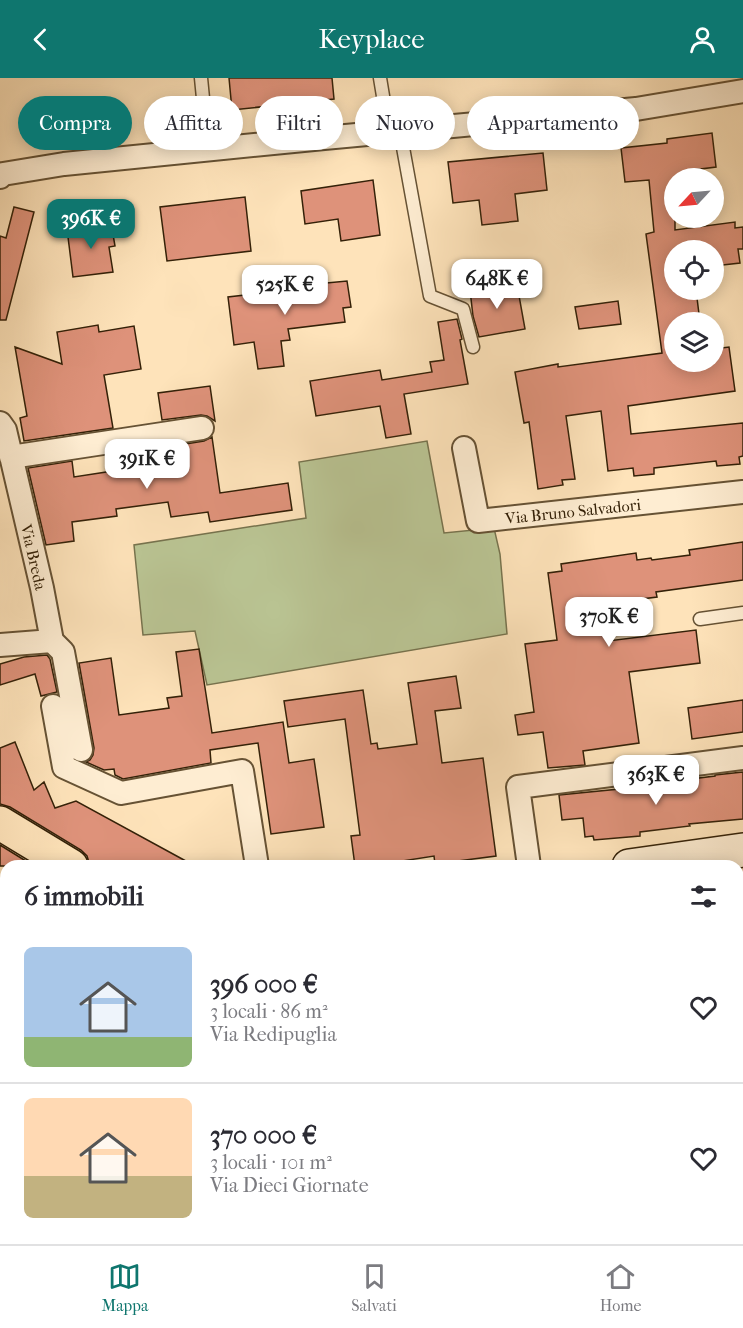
<!DOCTYPE html>
<html lang="it">
<head>
<meta charset="utf-8">
<style>
	body { margin:0; font-family:"IM FELL French Canon",serif; background:#f2f2f3; color:#2b2b33; height:100vh; display:flex; flex-direction:column; font-size:22px; white-space:nowrap }
	* { box-sizing:border-box; margin:0 }
	p { font-size:20px; color:#7c7c81 }
	.icon { flex:none; width:33px; height:33px; fill:none; stroke:currentColor; stroke-width:2; stroke-linecap:round; stroke-linejoin:round }
	.map { position:relative; flex:1; overflow:hidden }
	.sheet { position:absolute; left:0px; top:782px; width:744px; height:386px; display:flex; flex-direction:column; background:#fff; border-radius:18px 18px 0 0; box-shadow:0 3px 15px #0003 }
	.sheet>* { flex:none }
	.top-card { position:absolute; left:18px; top:18px; width:708px; height:54px; display:flex; gap:12px }
	.needle { width:39px; rotate:244deg }
	.tools { position:absolute; left:664px; top:90px; display:grid; gap:12px }
	.tools a { display:grid; place-items:center; width:60px; height:60px; border-radius:50%; background:#fff; box-shadow:0 3px 15px #0003; font-size:30px }
	.price { position:absolute; translate:-50% -51px; padding:0 14px; border-radius:12px; background:#fff; color:#222; font-size:20px; line-height:39px; filter:drop-shadow(0 2px 3px #0008) }
	.price::after { content:''; position:absolute; left:50%; top:36px; width:18px; height:14px; margin-left:-9px; background:inherit; clip-path:polygon(0 0,100% 0,50% 100%) }
	.price.selected { background:#0f766e; color:#fff }
	ul { padding:0; list-style:none }
	li { display:flex; align-items:center; gap:18px; height:150px; padding:0 24px }
	li+li { border-top:2px solid #e1e1e2 }
	li span { display:grid; place-items:center; flex:none; width:168px; height:120px; border-radius:9px; color:#555 }
	li>.icon { margin-inline-start:auto }
	span .icon { width:72px; height:72px; fill:#fffc; stroke-width:1 }
	li b { font-size:26px }
	h2 { display:flex; justify-content:space-between; align-items:center; height:72px; padding:0 24px; font-size:26px }
	.pill { padding:0 21px; border-radius:27px; background:#fff; box-shadow:0 3px 15px #0003; font-size:21px; line-height:54px }
	.pill.selected { background:#0f766e; color:#fff }
	header { display:flex; justify-content:space-between; align-items:center; height:78px; padding:0 24px; background:#0f766e; color:#fff; font-size:27px; font-weight:600 }
	.tabs { display:flex; justify-content:space-around; align-items:center; height:84px; border-top:2px solid #e1e1e2; background:#fff; font-size:16px; color:#7c7c81 }
	.tabs a { display:grid; justify-items:center; gap:3px }
	.tabs .selected { color:#0f766e }
	.map>svg:first-child { display:block }
</style>
</head>
<body>
<header><svg class="icon" aria-label="back" viewBox="0 0 24 24"><path d="M15 5l-7 7 7 7"/></svg>Keyplace<svg class="icon" aria-label="person" viewBox="0 0 24 24"><circle cx="12" cy="8" r="4"/><path d="M4 21q1-7 8-7t8 7"/></svg></header>
<div class="map">
<svg width="743" height="1166" viewBox="0 0 743 1166">
	<rect width="100%" height="100%" fill="#fee3ba"/>
	<filter id="stains"><feTurbulence type="fractalNoise" baseFrequency=".00333" numOctaves="4"/><feColorMatrix values="0 0 0 0 .2 0 0 0 0 .09 0 0 0 0 .02 0 0 0 .5 -.17"/></filter>
	<radialGradient id="worn" r=".72"><stop offset=".6" stop-color="#630" stop-opacity="0"/><stop offset="1" stop-color="#630" stop-opacity=".3"/></radialGradient>
	<path fill="#bac594" stroke="#77734e" stroke-width="1.5" d="M 427,363 L 444,455 L 494,450 L 500,476 L 507,556 L 207,607 L 195,553 L 143,557 L 134,467 L 306,440 L 299,384 Z"/>
	<path fill="#de927a" stroke="#342108" stroke-width="1.5" d="M 229,0 L 332,0 L 334,21 L 232,32 Z
		M 712,55 L 716,89 L 685,93 L 686,100 L 675,100 L 675,152 L 735,144 L 735,150 L 743,149 L 743,171 L 738,171 L 740,185 L 714,188 L 714,172 L 675,172 L 675,212 L 696,212 L 699,236 L 687,237 L 688,244 L 675,244 L 675,284 L 714,284 L 714,271 L 729,269 L 735,313 L 628,328 L 631,356 L 743,345 L 743,378 L 739,379 L 740,386 L 717,388 L 716,383 L 654,390 L 654,396 L 634,398 L 633,390 L 608,393 L 601,333 L 566,338 L 575,401 L 562,402 L 563,407 L 538,411 L 529,344 L 524,345 L 515,294 L 558,286 L 558,289 L 662,275 L 646,156 L 654,154 L 649,102 L 625,104 L 621,70 L 667,65 L 667,61 Z
		M 543,75 L 547,112 L 515,116 L 518,143 L 482,147 L 479,122 L 453,125 L 448,84 Z
		M 373,102 L 380,157 L 341,163 L 338,141 L 305,146 L 301,113 Z
		M 245,119 L 251,173 L 167,183 L 160,129 Z
		M 14,129 L 34,134 L 6,242 L 0,242 L 0,158 L 6,160 Z
		M 111,145 L 115,168 L 109,169 L 113,194 L 73,199 L 67,151 Z
		M 347,203 L 351,229 L 343,230 L 345,244 L 288,251 L 290,262 L 281,263 L 284,288 L 258,291 L 254,264 L 234,267 L 228,219 L 295,211 L 295,208 Z
		M 506,206 L 507,213 L 518,212 L 525,251 L 479,259 L 473,238 L 470,212 Z
		M 618,223 L 621,246 L 579,251 L 575,229 Z
		M 457,241 L 462,261 L 460,262 L 468,306 L 404,316 L 411,356 L 386,360 L 380,328 L 316,338 L 310,303 L 380,292 L 382,302 L 432,294 L 430,284 L 444,282 L 438,244 Z
		M 98,247 L 99,254 L 134,248 L 141,291 L 104,297 L 113,350 L 24,363 L 20,340 L 27,338 L 15,269 L 62,286 L 57,254 Z
		M 210,308 L 215,343 L 207,338 L 201,337 L 162,342 L 158,315 Z
		M 212,359 L 220,415 L 288,405 L 292,432 L 210,444 L 208,434 L 171,439 L 168,424 L 116,431 L 117,438 L 72,444 L 74,463 L 46,467 L 28,390 L 72,383 L 74,399 L 119,392 L 117,377 L 204,363 Z
		M 743,464 L 743,502 L 656,514 L 657,519 L 602,526 L 608,563 L 696,552 L 700,585 L 629,594 L 639,665 L 583,673 L 585,687 L 548,690 L 543,654 L 518,657 L 515,637 L 534,634 L 525,566 L 557,562 L 548,495 L 562,493 L 561,486 L 636,475 L 637,482 L 651,480 L 652,482 L 690,477 L 689,472 Z
		M 199,571 L 212,655 L 283,644 L 289,685 L 314,681 L 324,749 L 271,756 L 258,665 L 210,672 L 211,685 L 123,701 L 115,697 L 114,691 L 104,692 L 86,684 L 90,682 L 93,677 L 94,670 L 79,585 L 111,580 L 119,637 L 169,630 L 167,620 L 182,618 L 176,574 Z
		M 47,577 L 50,581 L 57,614 L 41,618 L 35,596 L 0,607 L 0,586 L 24,579 Z
		M 456,598 L 461,630 L 435,633 L 442,685 L 483,680 L 496,778 L 435,786 L 434,778 L 370,788 L 355,788 L 351,758 L 360,757 L 345,641 L 288,649 L 284,623 L 363,612 L 371,666 L 377,665 L 378,671 L 417,666 L 408,605 Z
		M 743,622 L 743,654 L 692,661 L 688,630 Z
		M 15,664 L 34,712 L 44,704 L 55,730 L 76,723 L 195,788 L 90,788 L 87,778 L 81,772 L 10,729 L 0,726 L 0,670 Z
		M 743,694 L 743,741 L 689,746 L 690,748 L 640,754 L 640,758 L 594,762 L 593,758 L 585,759 L 583,740 L 562,742 L 559,717 L 650,708 L 650,706 L 715,698 L 715,697 Z
		M 0,767 L 34,788 L 0,788 Z"/>
	<g fill="none" stroke-linecap="round" stroke-linejoin="round">
		<g stroke="#665234" stroke-width="15">
			<path id="lane" d="M 201,0 L 208,71
				M 380,0 L 389,54
				M 400,53 L 430,218 L 463,231 L 473,269
				M 700,541 L 743,535"/>
		</g>
		<g stroke="#665234" stroke-width="26">
			<path id="street" d="M 0,99 L 3,96 L 64,86 L 324,60 L 636,31 L 743,13
				M 0,345 L 5,352 L 42,510 L 52,563 L 0,567
				M 464,370 L 478,443 L 743,414
				M 11,379 L 202,350
				M 52,563 L 63,574 L 81,672
				M 53,628 L 64,689 L 121,715 L 242,693 L 257,788
				M 529,788 L 518,709 L 743,680
				M 0,900 L 6,895
				M 738,963 L 743,962"/>
		</g>
		<g stroke="#342108" stroke-width="36">
			<path id="secondary" d="M 629,788 L 743,772"/>
		</g>
		<g stroke="#342108" stroke-width="36">
			<path id="primary" d="M 0,745 L 71,788
				M 703,1161 L 711,1166"/>
		</g>
		<use href="#lane" stroke="#feedd2" stroke-width="12"/>
		<use href="#street" stroke="#feedd2" stroke-width="22"/>
		<use href="#secondary" stroke="#feedd2" stroke-width="33"/>
		<use href="#primary" stroke="#fee3ba" stroke-width="33"/>
	</g>
	<g text-anchor="middle" stroke-width="4.5" stroke-linejoin="round" paint-order="stroke">
		<g font-size="16" fill="#342108" stroke="#feedd2">
			<text transform="translate(573 433) rotate(-6)" y="6">Via Bruno Salvadori</text>
			<text transform="translate(34 479) rotate(77)" y="6">Via Breda</text>
		</g>
	</g>
	<rect width="100%" height="100%" filter="url(#stains)"/>
	<rect width="100%" height="100%" fill="url(#worn)"/>
</svg>
<div class="tools">
<a><svg class="needle" viewBox="-14 -14 28 28"><path d="M0-13l5 13h-10z" fill="#e53935"/><path d="M0 13l5-13h-10z" fill="#7c7c81"/></svg></a>
<a><svg class="icon" aria-label="locate" viewBox="0 0 24 24"><circle cx="12" cy="12" r="6"/><path d="M12 2v4M12 18v4M2 12h4M18 12h4"/></svg></a>
<a><svg class="icon" aria-label="layers" viewBox="0 0 24 24"><path d="M12 4l9 5-9 5-9-5zM3 14l9 5 9-5"/></svg></a>
</div>
<b class="price selected" style="left:91px;top:172px">396K €</b>
<b class="price" style="left:497px;top:232px">648K €</b>
<b class="price" style="left:285px;top:238px">525K €</b>
<b class="price" style="left:147px;top:412px">391K €</b>
<b class="price" style="left:609px;top:570px">370K €</b>
<b class="price" style="left:656px;top:728px">363K €</b>
<div class="top-card">
<a class="pill selected">Compra</a>
<a class="pill">Affitta</a>
<a class="pill">Filtri</a>
<a class="pill">Nuovo</a>
<a class="pill">Appartamento</a>
</div>
<section class="sheet">
<h2>6 immobili<svg class="icon" aria-label="filters" viewBox="0 0 24 24"><path d="M4 7h16M4 17h16"/><circle cx="9" cy="7" r="2"/><circle cx="15" cy="17" r="2"/></svg></h2>
<ul>
<li><span style="background:linear-gradient(#a9c7e8 75%,#8fb573 0)"><svg class="icon" aria-label="home" viewBox="0 0 24 24"><path d="M3 11l9-7 9 7M6 9v11h12V9"/></svg></span><div><b>396 000 €</b><p>3 locali · 86 m²</p><p>Via Redipuglia</p></div><svg class="icon" aria-label="heart" viewBox="0 0 24 24"><path d="M12 20l-8-8c-3-5 5-10 8-4 3-6 11-1 8 4z"/></svg></li>
<li><span style="background:linear-gradient(#ffd9b3 65%,#c2b280 0)"><svg class="icon" aria-label="home" viewBox="0 0 24 24"><path d="M3 11l9-7 9 7M6 9v11h12V9"/></svg></span><div><b>370 000 €</b><p>3 locali · 101 m²</p><p>Via Dieci Giornate</p></div><svg class="icon" aria-label="heart" viewBox="0 0 24 24"><path d="M12 20l-8-8c-3-5 5-10 8-4 3-6 11-1 8 4z"/></svg></li>
</ul>
</section>
</div>
<nav class="tabs">
<a class="selected"><svg class="icon" aria-label="map" viewBox="0 0 24 24"><path d="M3 6l6-2 6 2 6-2v14l-6 2-6-2-6 2zM9 4v14M15 6v14"/></svg>Mappa</a>
<a><svg class="icon" aria-label="saved" viewBox="0 0 24 24"><path d="M7 4h10v16l-5-4-5 4z"/></svg>Salvati</a>
<a><svg class="icon" aria-label="home" viewBox="0 0 24 24"><path d="M3 11l9-7 9 7M6 9v11h12V9"/></svg>Home</a>
</nav>
</body>
</html>
